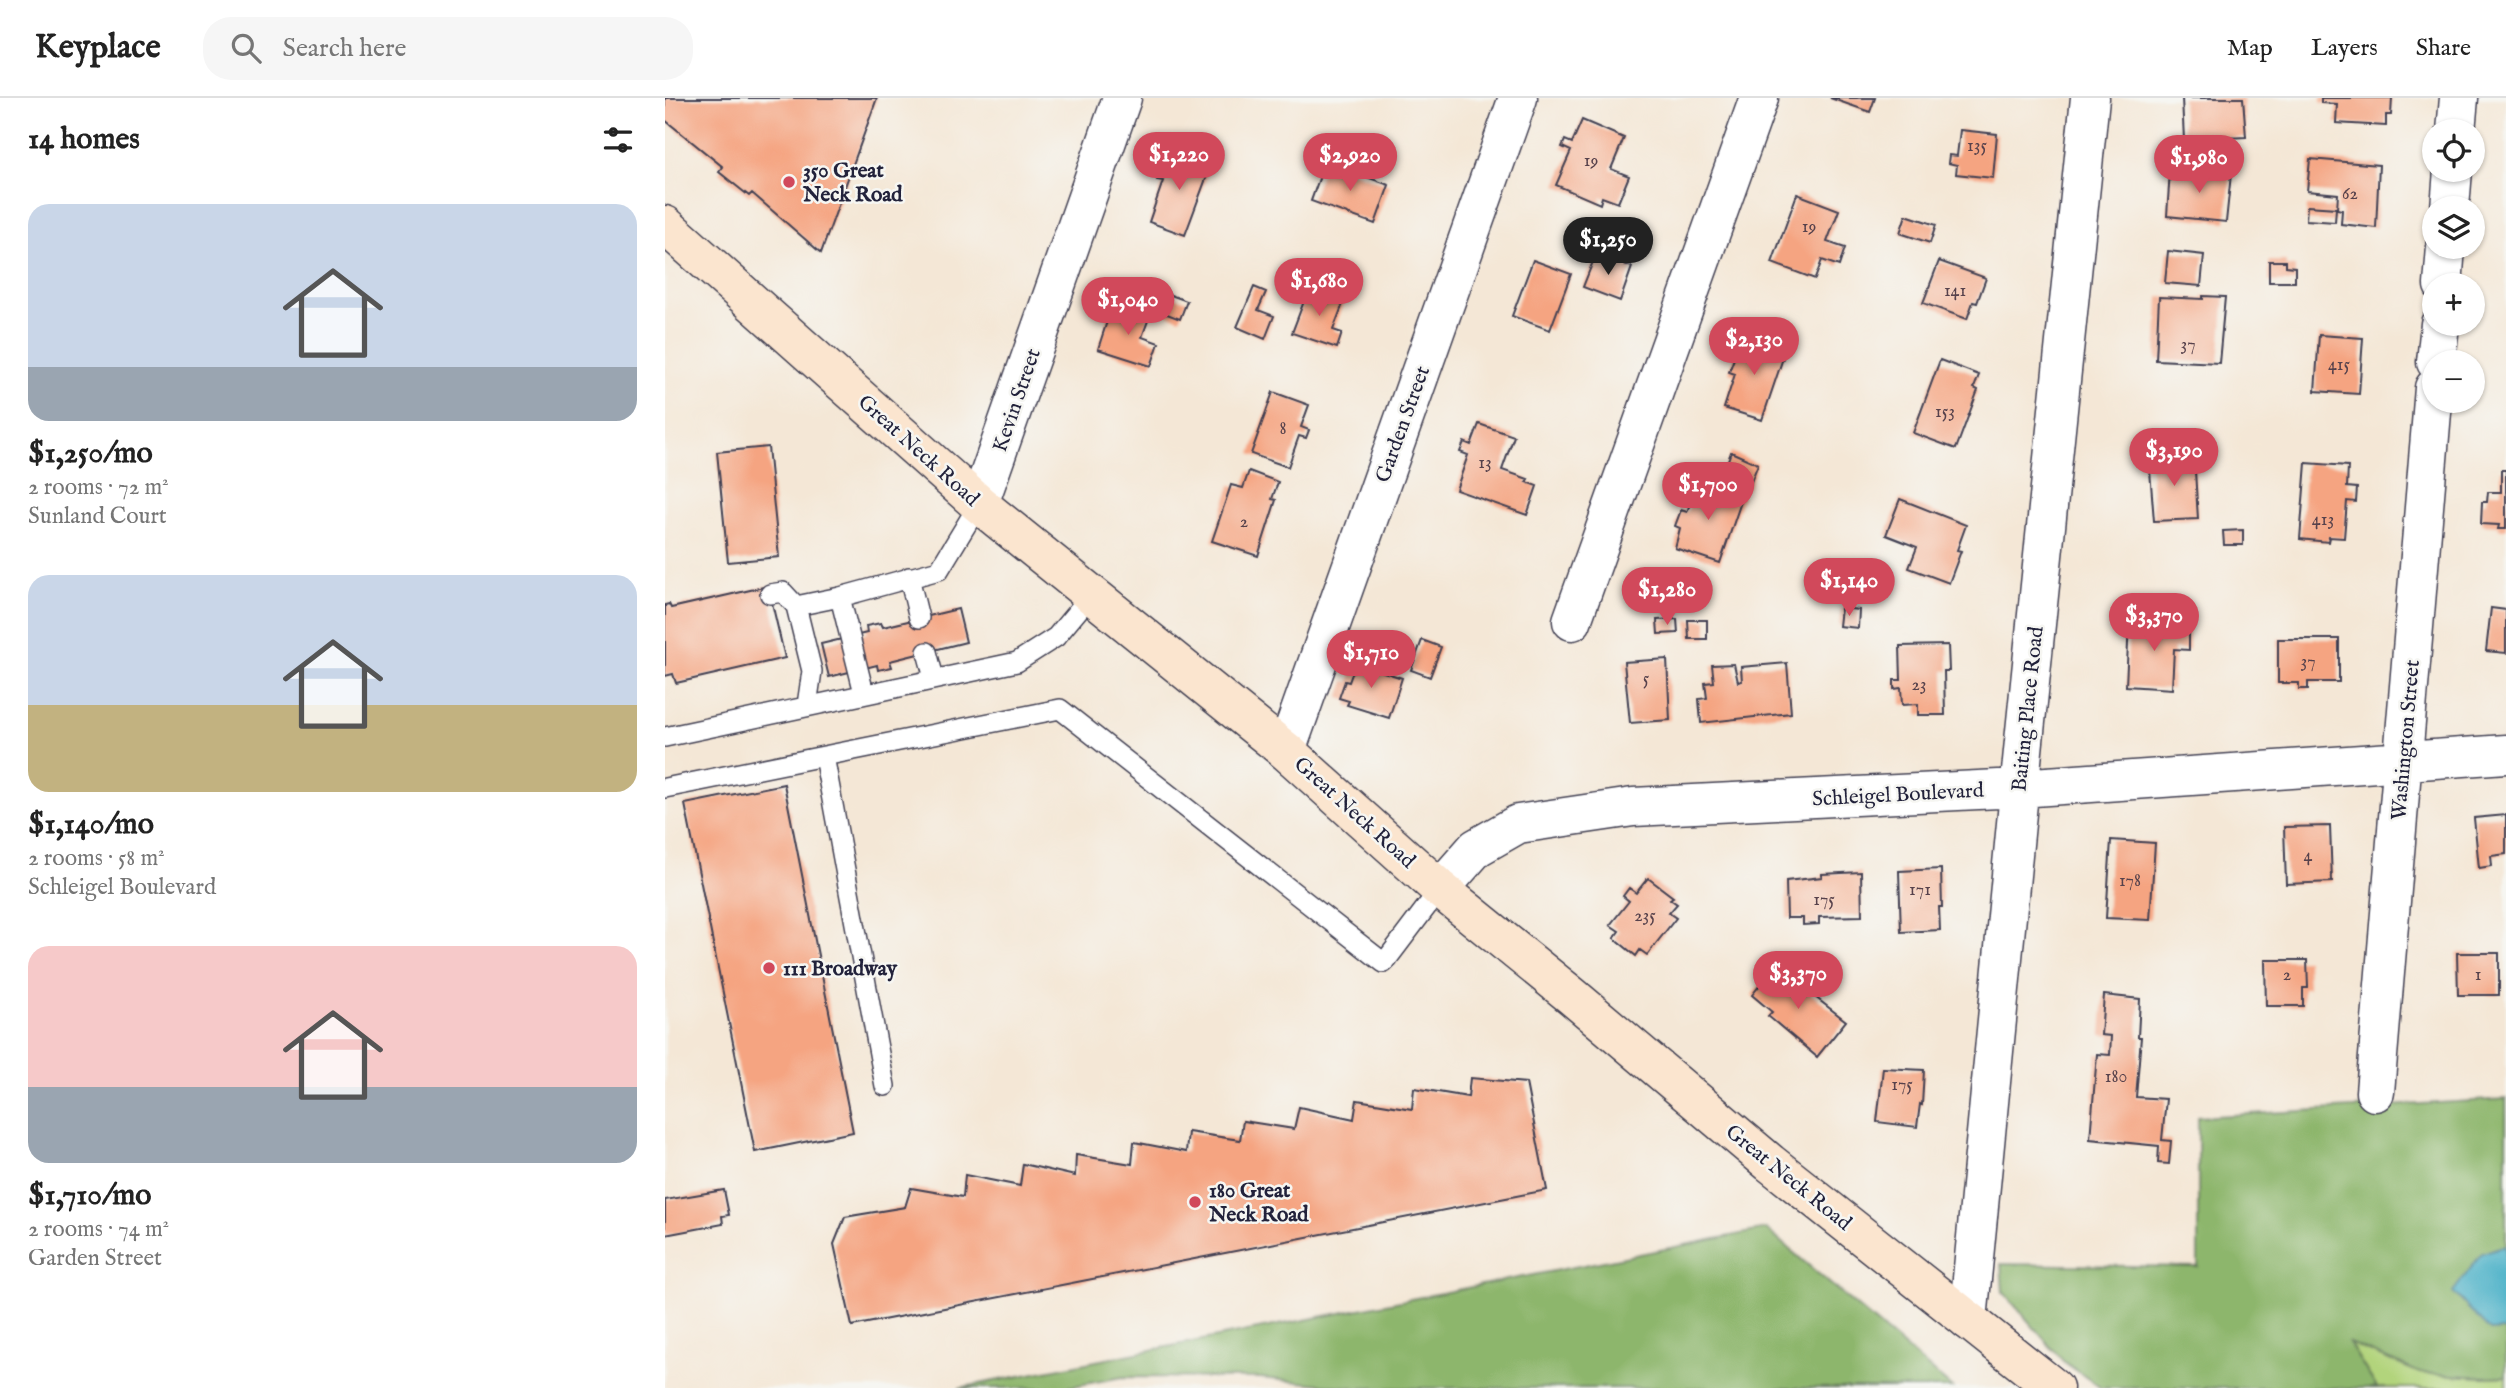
<!DOCTYPE html>
<html lang="en">
<head>
<meta charset="utf-8">
<style>
	body { margin:0; font-family:"IM FELL English",serif; background:#f6f6f6; color:#222; height:100vh; display:flex; flex-direction:column; font-size:26px; white-space:nowrap }
	* { box-sizing:border-box; margin:0 }
	p { font-size:23px; color:#767676 }
	.icon { flex:none; width:38px; height:38px; fill:none; stroke:currentColor; stroke-width:2; stroke-linecap:round; stroke-linejoin:round }
	.map { position:relative; flex:1; overflow:hidden }
	.sheet { display:flex; flex-direction:column; background:#fff; width:665px }
	.sheet>* { flex:none }
	.buttons { position:absolute; left:1757px; top:21px; display:grid; gap:14px }
	.buttons a { display:grid; place-items:center; width:63px; height:63px; border-radius:50%; background:#fff; box-shadow:0 2px 5px #0004; font-size:35px }
	.price { position:absolute; translate:-50% -60px; padding:0 16px; border-radius:24px; background:#d1495b; color:#fff; font-size:23px; line-height:46px; filter:drop-shadow(0 2px 4px #0008) }
	.price::after { content:''; position:absolute; left:50%; top:42px; width:21px; height:16px; margin-left:-10px; background:inherit; clip-path:polygon(0 0,100% 0,50% 100%) }
	.price.on { background:#222; color:#fff }
	ul { padding:0; list-style:none }
	li { display:grid; align-content:center; gap:14px; height:371px; padding:0 28px }
	li span { display:grid; place-items:center; height:217px; border-radius:21px; color:#555 }
	li>.icon { margin-inline-start:auto }
	span .icon { width:126px; height:126px; fill:#fffc; stroke-width:1 }
	li b { font-size:30px }
	h2 { display:flex; justify-content:space-between; align-items:center; height:84px; padding:0 28px; font-size:30px }
	header { display:flex; align-items:center; gap:42px; box-sizing:border-box; height:98px; padding:0 35px; background:#fff; border-bottom:2px solid #e0e0e0 }
	header strong { font-size:33px }
	nav { display:flex; gap:38px; margin-inline-start:auto; font-size:24px }
	.search { width:490px; height:63px; background:#f6f6f6; display:flex; align-items:center; gap:18px; box-sizing:border-box; padding:0 24px; border-radius:28px; color:#767676; font-size:26px }
	main { display:flex; flex:1; min-height:0 }
	.map>svg:first-child { display:block }
</style>
</head>
<body>
<header>
<strong>Keyplace</strong>
<div class="search"><svg class="icon" aria-label="search" viewBox="0 0 24 24"><circle cx="10" cy="10" r="6"/><path d="M15 15l6 6"/></svg>Search here</div>
<nav><a>Map</a><a>Layers</a><a>Share</a></nav>
</header>
<main>
<section class="sheet">
<h2>14 homes<svg class="icon" aria-label="filters" viewBox="0 0 24 24"><path d="M4 7h16M4 17h16"/><circle cx="9" cy="7" r="2"/><circle cx="15" cy="17" r="2"/></svg></h2>
<ul>
<li><span style="background:linear-gradient(#c9d6e8 75%,#9aa5b1 0)"><svg class="icon" aria-label="home" viewBox="0 0 24 24"><path d="M3 11l9-7 9 7M6 9v11h12V9"/></svg></span><div><b>$1,250/mo</b><p>2 rooms · 72 m²</p><p>Sunland Court</p></div></li>
<li><span style="background:linear-gradient(#c9d6e8 60%,#c2b280 0)"><svg class="icon" aria-label="home" viewBox="0 0 24 24"><path d="M3 11l9-7 9 7M6 9v11h12V9"/></svg></span><div><b>$1,140/mo</b><p>2 rooms · 58 m²</p><p>Schleigel Boulevard</p></div></li>
<li><span style="background:linear-gradient(#f6c9c9 65%,#9aa5b1 0)"><svg class="icon" aria-label="home" viewBox="0 0 24 24"><path d="M3 11l9-7 9 7M6 9v11h12V9"/></svg></span><div><b>$1,710/mo</b><p>2 rooms · 74 m²</p><p>Garden Street</p></div></li>
</ul>
</section>
<div class="map">
<svg width="1841" height="1290" viewBox="0 0 1841 1290">
	<rect width="100%" height="100%" fill="#f6f6f2"/>
	<filter id="ink" filterUnits="userSpaceOnUse"><feTurbulence type="fractalNoise" baseFrequency=".0143" numOctaves="2"/><feDisplacementMap in="SourceGraphic" scale="14" xChannelSelector="R" yChannelSelector="G"/><feConvolveMatrix kernelMatrix="1 2 1 2 8 2 1 2 1" color-interpolation-filters="sRGB"/></filter>
	<filter id="wash" filterUnits="userSpaceOnUse"><feTurbulence type="fractalNoise" baseFrequency=".00686" numOctaves="4" result="noise"/><feDisplacementMap in="SourceGraphic" scale="28" xChannelSelector="R" yChannelSelector="G"/><feGaussianBlur stdDeviation="1.57" result="paint"/><feColorMatrix in="noise" values="0 0 0 0 0 0 0 0 0 0 0 0 0 0 0 0 0 1.4 0 .05"/><feComposite in="paint" operator="in"/></filter>
	<g filter="url(#wash)">
		<rect width="100%" height="100%" fill="#f4e7d6"/>
		<path fill="#b2d47c" stroke="#6a7b5c" stroke-width="2" d="M 1683,1244 L 1755,1275 L 1820,1279 L 1841,1278 L 1841,1290 L 1712,1290 Z"/>
		<path fill="#8db66c" stroke="#586c54" stroke-width="2" d="M 1841,1001 L 1841,1278 L 1820,1279 L 1755,1275 L 1684,1245 L 1712,1290 L 1436,1290 L 1398,1263 L 1338,1194 L 1336,1166 L 1533,1169 L 1533,1019 Z
			M 1101,1131 L 1287,1290 L 694,1290 L 595,1280 L 458,1279 L 398,1290 L 294,1290 Z"/>
		<path fill="#49b0c7" stroke="#366981" stroke-width="2" d="M 1841,1147 L 1841,1232 L 1825,1233 L 1788,1194 L 1817,1155 Z"/>
		<g id="blocks">
			<path fill="#f5a481" d="M 0,0 L 212,0 L 156,155 L 87,95 L 84,98 L 54,74 L 58,69 L 0,22 Z
				M 1165,0 L 1210,0 L 1205,14 Z
				M 1517,0 L 1578,0 L 1581,39 L 1519,42 Z
				M 1656,0 L 1727,0 L 1726,17 L 1721,17 L 1721,28 L 1671,25 L 1672,6 L 1656,5 Z
				M 917,22 L 959,40 L 946,71 L 964,78 L 953,105 L 937,99 L 935,106 L 891,87 L 906,53 L 897,49 L 900,42 L 907,45 Z
				M 1295,32 L 1332,36 L 1328,80 L 1291,76 L 1292,67 L 1283,65 L 1284,57 L 1292,58 Z
				M 508,54 L 546,67 L 520,137 L 484,124 L 498,83 L 492,82 L 498,63 L 505,65 Z
				M 1645,61 L 1714,67 L 1711,130 L 1676,126 L 1677,112 L 1672,111 L 1673,96 L 1642,93 Z
				M 660,64 L 724,87 L 710,126 L 646,103 Z
				M 1511,70 L 1566,76 L 1561,124 L 1502,118 L 1505,72 L 1511,73 Z
				M 1132,96 L 1174,112 L 1162,144 L 1180,150 L 1174,168 L 1157,162 L 1150,181 L 1107,165 Z
				M 1642,108 L 1671,110 L 1670,124 L 1641,122 Z
				M 1241,117 L 1271,127 L 1265,145 L 1235,135 Z
				M 961,133 L 981,141 L 973,159 L 954,151 Z
				M 1503,153 L 1539,157 L 1536,188 L 1500,185 Z
				M 931,156 L 967,169 L 955,203 L 918,189 Z
				M 868,162 L 906,176 L 885,232 L 847,218 Z
				M 1274,163 L 1321,180 L 1312,205 L 1308,204 L 1302,221 L 1258,205 Z
				M 1604,163 L 1621,163 L 1621,168 L 1630,169 L 1630,184 L 1604,184 Z
				M 589,189 L 601,194 L 593,212 L 609,218 L 600,241 L 572,229 Z
				M 644,190 L 679,203 L 668,232 L 677,235 L 672,250 L 627,235 Z
				M 492,192 L 522,203 L 515,221 L 486,210 Z
				M 1538,198 L 1560,199 L 1554,265 L 1491,262 L 1494,199 L 1538,201 Z
				M 447,208 L 484,220 L 477,239 L 494,245 L 486,268 L 433,251 Z
				M 1654,237 L 1698,240 L 1694,296 L 1650,293 Z
				M 1082,238 L 1121,251 L 1097,322 L 1059,310 L 1070,276 L 1064,274 L 1071,255 L 1075,257 Z
				M 1275,262 L 1314,277 L 1309,290 L 1313,292 L 1291,351 L 1248,335 Z
				M 608,294 L 644,307 L 636,329 L 644,332 L 641,340 L 634,338 L 623,369 L 586,356 Z
				M 814,326 L 849,338 L 837,372 L 863,381 L 861,384 L 872,388 L 862,417 L 791,392 L 803,357 L 795,354 L 799,344 L 806,347 Z
				M 103,349 L 114,459 L 63,464 L 52,354 Z
				M 1066,354 L 1093,366 L 1083,391 L 1056,381 Z
				M 1529,357 L 1533,421 L 1489,423 L 1484,360 Z
				M 1641,365 L 1683,368 L 1682,389 L 1692,390 L 1691,404 L 1682,403 L 1679,440 L 1664,439 L 1663,444 L 1635,441 Z
				M 1836,372 L 1841,372 L 1841,431 L 1833,431 L 1834,427 L 1816,426 L 1817,404 L 1822,404 L 1823,394 L 1836,394 Z
				M 584,373 L 613,384 L 607,401 L 611,402 L 593,458 L 547,443 L 566,387 L 578,390 Z
				M 1033,383 L 1078,398 L 1055,465 L 1010,450 L 1015,430 L 1010,428 L 1016,412 L 1022,414 Z
				M 1235,401 L 1301,427 L 1292,452 L 1296,453 L 1284,485 L 1244,470 L 1252,449 L 1221,437 Z
				M 1578,432 L 1578,447 L 1559,447 L 1558,433 Z
				M 103,488 L 120,560 L 11,585 L 8,576 L 0,578 L 0,507 L 4,506 L 6,510 Z
				M 1176,510 L 1194,512 L 1193,530 L 1174,528 Z
				M 1826,510 L 1841,512 L 1841,555 L 1821,553 Z
				M 293,511 L 301,544 L 225,563 L 227,569 L 213,572 L 212,567 L 164,579 L 156,546 L 202,535 L 201,528 L 216,525 L 218,529 Z
				M 1012,521 L 1013,535 L 993,536 L 992,522 Z
				M 1023,522 L 1042,522 L 1042,541 L 1024,541 Z
				M 1464,523 L 1524,527 L 1524,552 L 1509,551 L 1507,591 L 1461,588 Z
				M 1613,541 L 1674,541 L 1674,584 L 1643,584 L 1643,591 L 1634,591 L 1634,585 L 1613,585 Z
				M 757,542 L 776,549 L 765,579 L 746,572 Z
				M 1283,547 L 1284,573 L 1279,573 L 1280,617 L 1253,617 L 1253,606 L 1237,607 L 1236,590 L 1229,591 L 1229,582 L 1236,582 L 1235,548 Z
				M 1002,561 L 1005,622 L 965,625 L 959,564 Z
				M 691,565 L 737,580 L 724,620 L 682,607 L 684,603 L 674,600 L 680,583 L 684,584 Z
				M 1122,565 L 1126,615 L 1036,625 L 1034,601 L 1042,600 L 1040,585 L 1049,584 L 1047,567 L 1069,566 L 1073,584 L 1077,583 L 1076,569 Z
				M 119,686 L 188,1034 L 90,1054 L 20,706 Z
				M 1841,717 L 1841,756 L 1826,758 L 1827,768 L 1814,770 L 1809,720 Z
				M 1665,728 L 1667,784 L 1621,786 L 1619,729 Z
				M 1446,742 L 1490,745 L 1485,822 L 1441,820 Z
				M 1276,771 L 1277,809 L 1274,809 L 1275,832 L 1236,834 L 1234,773 Z
				M 1196,774 L 1197,818 L 1154,819 L 1154,826 L 1138,827 L 1138,820 L 1122,820 L 1121,783 L 1157,779 L 1157,776 Z
				M 983,780 L 1008,799 L 1005,801 L 1012,806 L 1004,815 L 1011,820 L 982,857 L 975,852 L 971,858 L 949,840 L 954,833 L 945,827 L 964,803 L 958,798 L 964,790 L 971,795 Z
				M 1792,855 L 1834,855 L 1834,897 L 1793,897 Z
				M 1600,862 L 1642,862 L 1643,890 L 1638,890 L 1638,908 L 1601,908 Z
				M 1110,868 L 1181,923 L 1152,959 L 1103,918 L 1107,914 L 1087,897 Z
				M 1439,897 L 1475,901 L 1473,939 L 1476,939 L 1471,999 L 1501,1001 L 1497,1042 L 1506,1043 L 1504,1066 L 1493,1065 L 1494,1048 L 1425,1041 L 1432,956 L 1445,957 L 1446,938 L 1436,937 Z
				M 1218,970 L 1259,972 L 1257,1007 L 1255,1006 L 1252,1029 L 1212,1024 Z
				M 805,980 L 861,985 L 882,1092 L 187,1228 L 169,1146 L 180,1119 L 240,1109 L 246,1090 L 298,1099 L 300,1077 L 355,1088 L 358,1066 L 410,1078 L 411,1057 L 467,1066 L 469,1044 L 521,1054 L 523,1034 L 575,1042 L 578,1023 L 629,1031 L 634,1009 L 689,1021 L 692,1002 L 747,1011 L 749,990 L 803,999 Z
				M 59,1092 L 64,1117 L 57,1118 L 58,1126 L 0,1137 L 0,1102 Z"/>
		</g>
	</g>
	<g filter="url(#ink)">
		<use href="#blocks" fill-opacity="0" stroke="#424052" stroke-width="2"/>
		<g fill="none" stroke-linecap="round" stroke-linejoin="round">
			<g stroke="#424052" stroke-width="22">
				<path id="lane" d="M 244,479 L 254,520
					M 105,496 L 118,494 L 131,508 L 147,573 L 142,607
					M 175,499 L 199,595
					M 131,508 L 175,499 L 274,472 L 314,406
					M 262,554 L 269,580
					M 0,639 L 352,564 L 391,539 L 426,497
					M 159,658 L 395,611 L 719,865 L 775,791
					M 0,690 L 159,658 L 220,988"/>
			</g>
			<g stroke="#424052" stroke-width="41">
				<path id="street" d="M 1791,33 L 1794,0
					M 1785,110 L 1788,72
					M 1778,187 L 1781,149
					M 1771,264 L 1775,226
					M 314,406 L 457,0
					M 907,523 L 1094,0
					M 621,653 L 853,0
					M 775,791 L 811,750 L 853,726 L 968,709 L 1354,690 L 1841,656
					M 1710,994 L 1769,290
					M 1303,1222 L 1358,653 L 1425,0"/>
			</g>
			<g stroke="#424052" stroke-width="41">
				<path id="secondary" d="M 0,127 L 314,406 L 621,653 L 775,791 L 907,898 L 1105,1065 L 1389,1290"/>
			</g>
			<use href="#lane" stroke="#fff" stroke-width="19"/>
			<use href="#street" stroke="#fff" stroke-width="38"/>
			<use href="#secondary" stroke="#fbe5cf" stroke-width="38"/>
		</g>
	</g>
	<g fill="#d1495b" stroke="#f6f6f2" stroke-width="2.5">
		<circle cx="124" cy="84" r="7"/>
		<circle cx="104" cy="870" r="7"/>
		<circle cx="530" cy="1104" r="7"/>
	</g>
	<g text-anchor="middle" stroke-width="5" stroke-linejoin="round" paint-order="stroke">
		<g font-size="18" fill="#57424c">
			<text x="1312" y="53">135</text>
			<text x="926" y="68">19</text>
			<text x="1685" y="101">62</text>
			<text x="1144" y="134">19</text>
			<text x="1290" y="198">141</text>
			<text x="1523" y="252">37</text>
			<text x="1674" y="272">415</text>
			<text x="1280" y="319">153</text>
			<text x="618" y="336">8</text>
			<text x="820" y="370">13</text>
			<text x="1658" y="427">413</text>
			<text x="579" y="429">2</text>
			<text x="1643" y="569">37</text>
			<text x="981" y="586">5</text>
			<text x="1254" y="592">23</text>
			<text x="1643" y="763">4</text>
			<text x="1465" y="788">178</text>
			<text x="1255" y="797">171</text>
			<text x="1159" y="807">175</text>
			<text x="980" y="823">235</text>
			<text x="1622" y="882">2</text>
			<text x="1813" y="882">1</text>
			<text x="1451" y="984">180</text>
			<text x="1237" y="992">175</text>
		</g>
		<g font-size="21" font-weight="bold" fill="#22223b" stroke="#f6f6f2" text-anchor="start">
			<text x="138" y="79">350 Great<tspan x="138" dy="24">Neck Road</tspan></text>
			<text x="118" y="877">111 Broadway</text>
			<text x="544" y="1099">180 Great<tspan x="544" dy="24">Neck Road</tspan></text>
		</g>
		<g font-size="21" fill="#22223b" stroke="#f6f6f2">
			<text transform="translate(351 302) rotate(-71)" y="7">Kevin Street</text>
			<text transform="translate(737 326) rotate(-70)" y="7">Garden Street</text>
			<text transform="translate(254 352) rotate(42)" y="7">Great Neck Road</text>
			<text transform="translate(1362 611) rotate(-84)" y="7">Baiting Place Road</text>
			<text transform="translate(1740 642) rotate(-85)" y="7">Washington Street</text>
			<text transform="translate(1233 696) rotate(-3)" y="7">Schleigel Boulevard</text>
			<text transform="translate(690 714) rotate(42)" y="7">Great Neck Road</text>
			<text transform="translate(1124 1079) rotate(39)" y="7">Great Neck Road</text>
		</g>
	</g>
</svg>
<div class="buttons">
<a><svg class="icon" aria-label="locate" viewBox="0 0 24 24"><circle cx="12" cy="12" r="6"/><path d="M12 2v4M12 18v4M2 12h4M18 12h4"/></svg></a>
<a><svg class="icon" aria-label="layers" viewBox="0 0 24 24"><path d="M12 4l9 5-9 5-9-5zM3 14l9 5 9-5"/></svg></a>
<a>+</a>
<a>−</a>
</div>
<b class="price" style="left:514px;top:94px">$1,220</b>
<b class="price" style="left:685px;top:95px">$2,920</b>
<b class="price" style="left:1534px;top:97px">$1,980</b>
<b class="price on" style="left:943px;top:179px">$1,250</b>
<b class="price" style="left:654px;top:220px">$1,680</b>
<b class="price" style="left:463px;top:239px">$1,040</b>
<b class="price" style="left:1089px;top:279px">$2,130</b>
<b class="price" style="left:1509px;top:390px">$3,190</b>
<b class="price" style="left:1043px;top:424px">$1,700</b>
<b class="price" style="left:1184px;top:520px">$1,140</b>
<b class="price" style="left:1002px;top:529px">$1,280</b>
<b class="price" style="left:1489px;top:555px">$3,370</b>
<b class="price" style="left:706px;top:592px">$1,710</b>
<b class="price" style="left:1133px;top:913px">$3,370</b>
</div>
</main>
</body>
</html>
